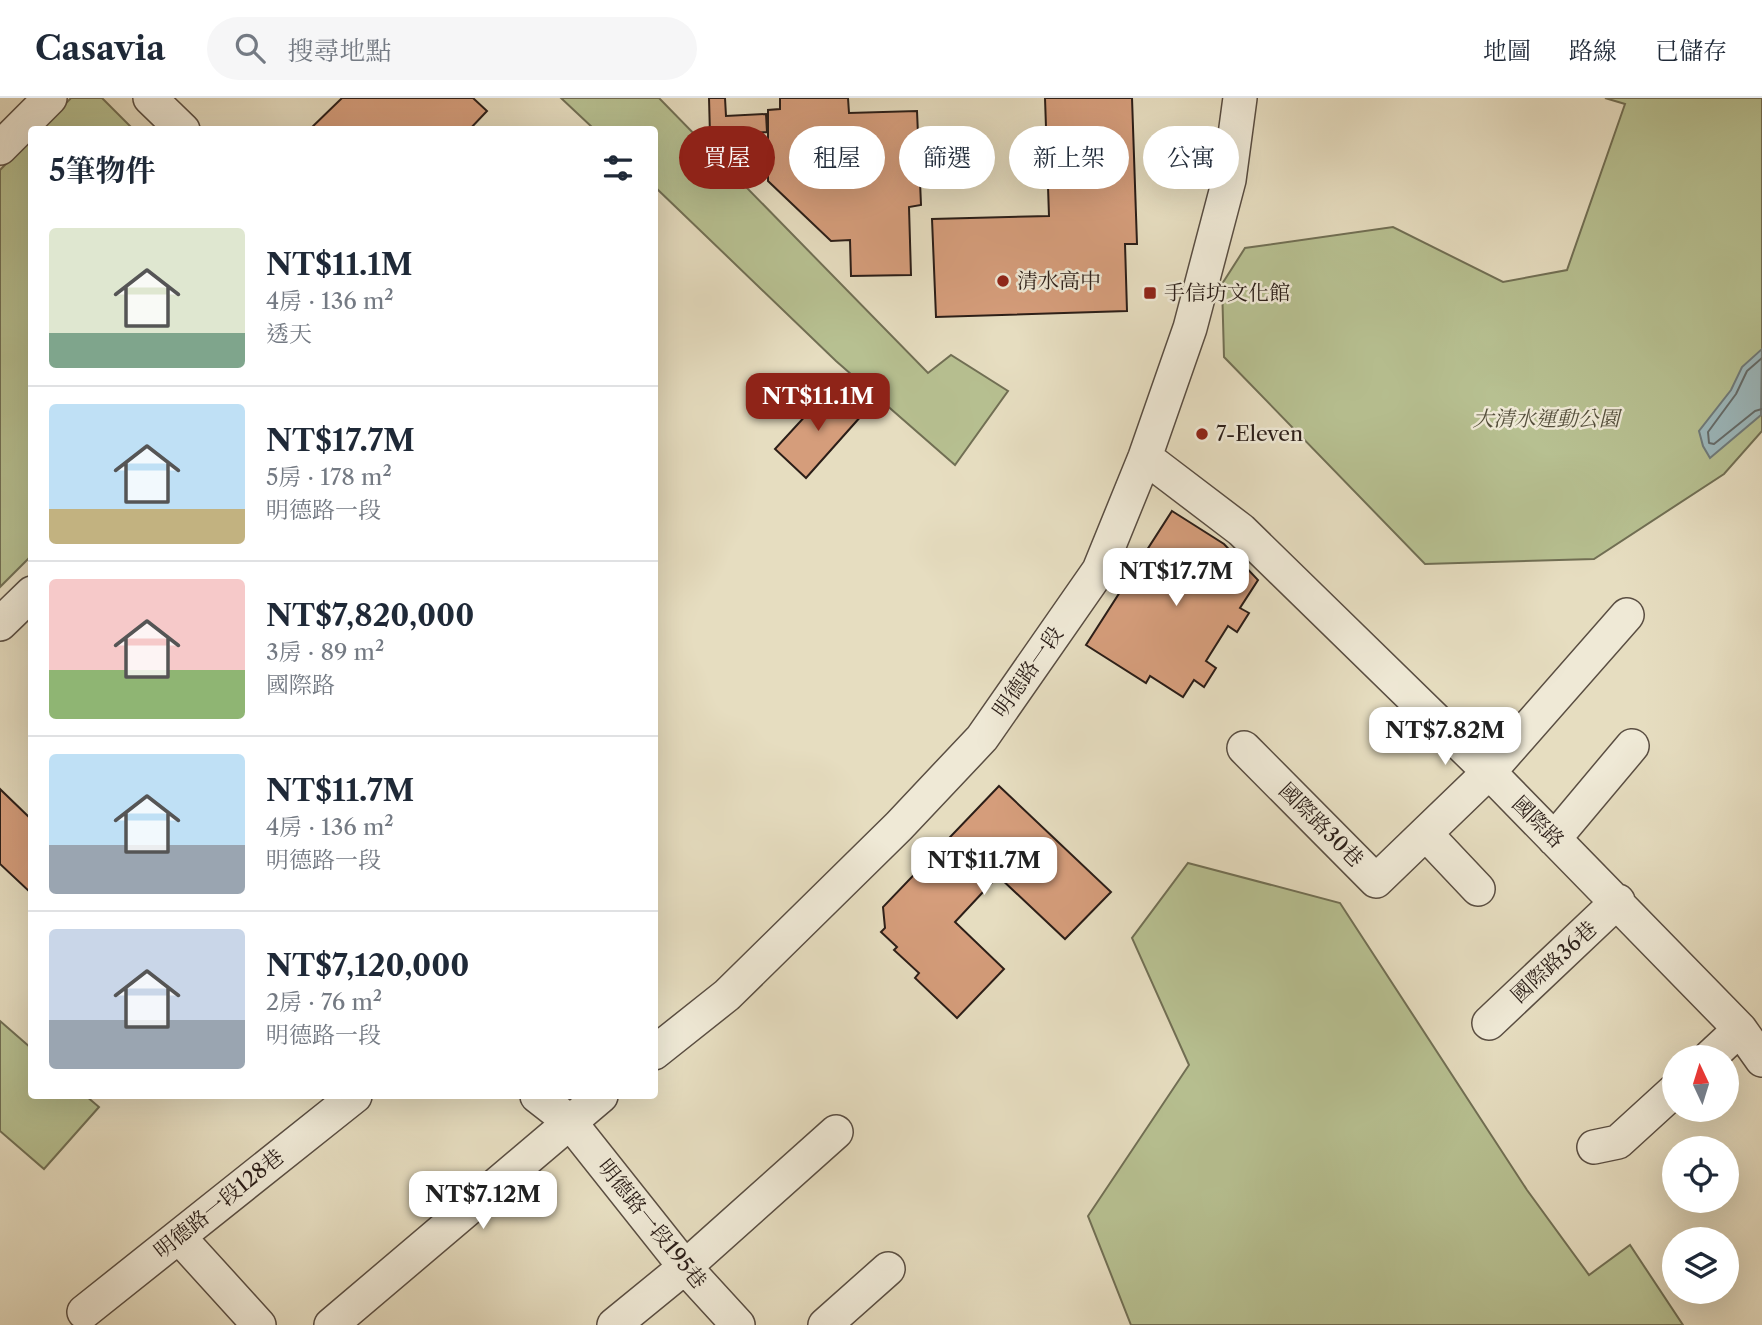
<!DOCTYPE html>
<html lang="zh-TW">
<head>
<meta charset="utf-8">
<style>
	body { margin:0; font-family:"Libre Caslon Text","Noto Serif TC",serif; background:#f6f6f7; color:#1f2937; height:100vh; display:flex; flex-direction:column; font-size:26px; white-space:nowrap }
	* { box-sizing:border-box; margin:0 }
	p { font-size:23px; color:#747a83 }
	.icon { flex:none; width:38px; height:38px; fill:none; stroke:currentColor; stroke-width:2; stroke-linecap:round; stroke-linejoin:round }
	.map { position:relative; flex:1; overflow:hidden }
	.details { position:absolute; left:28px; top:28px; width:630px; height:973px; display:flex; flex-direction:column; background:#fff; border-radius:7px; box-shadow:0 7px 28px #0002 }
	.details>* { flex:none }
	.banner { position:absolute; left:679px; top:28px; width:665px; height:63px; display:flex; gap:14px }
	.needle { width:46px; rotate:356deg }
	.fabs { position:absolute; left:1662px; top:947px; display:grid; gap:14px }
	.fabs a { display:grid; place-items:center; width:77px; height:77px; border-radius:50%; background:#fff; box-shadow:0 7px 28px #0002; font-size:35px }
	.price { position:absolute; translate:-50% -60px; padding:0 16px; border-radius:14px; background:#fff; color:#222; font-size:23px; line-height:46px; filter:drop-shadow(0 2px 4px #0008) }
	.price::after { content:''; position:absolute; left:50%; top:42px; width:21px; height:16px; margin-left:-10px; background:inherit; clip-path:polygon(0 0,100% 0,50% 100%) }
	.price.current { background:#8f2418; color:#fff }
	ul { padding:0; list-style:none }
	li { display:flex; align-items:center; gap:21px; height:175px; padding:0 21px }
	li+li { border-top:2px solid #e0e1e3 }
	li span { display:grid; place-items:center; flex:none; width:196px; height:140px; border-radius:7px; color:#555 }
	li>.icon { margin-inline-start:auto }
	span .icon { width:84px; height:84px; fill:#fffc; stroke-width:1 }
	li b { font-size:30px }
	h2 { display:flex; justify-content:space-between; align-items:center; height:84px; padding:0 21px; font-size:30px }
	.chip { padding:0 24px; border-radius:32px; background:#fff; box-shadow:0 7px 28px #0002; font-size:24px; line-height:63px }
	.chip.current { background:#8f2418; color:#fff }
	header { display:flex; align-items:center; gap:42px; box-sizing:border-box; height:98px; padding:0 35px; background:#fff; border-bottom:2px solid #e0e1e3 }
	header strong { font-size:33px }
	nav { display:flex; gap:38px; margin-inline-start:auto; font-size:24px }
	.search { width:490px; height:63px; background:#f6f6f7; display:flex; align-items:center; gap:18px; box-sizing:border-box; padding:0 24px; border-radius:38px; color:#747a83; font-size:26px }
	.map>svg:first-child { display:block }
</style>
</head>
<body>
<header>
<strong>Casavia</strong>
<div class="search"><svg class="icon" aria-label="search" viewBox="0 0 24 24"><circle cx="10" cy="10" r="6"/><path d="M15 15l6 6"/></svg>搜尋地點</div>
<nav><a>地圖</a><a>路線</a><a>已儲存</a></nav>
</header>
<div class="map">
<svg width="1762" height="1227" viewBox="0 0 1762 1227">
	<rect width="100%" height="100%" fill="#e6ddc0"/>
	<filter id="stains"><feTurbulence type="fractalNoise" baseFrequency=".00286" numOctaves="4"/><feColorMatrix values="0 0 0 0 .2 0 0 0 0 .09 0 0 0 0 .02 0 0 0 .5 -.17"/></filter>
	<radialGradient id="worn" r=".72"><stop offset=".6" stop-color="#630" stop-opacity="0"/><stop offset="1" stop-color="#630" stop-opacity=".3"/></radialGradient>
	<path fill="#b7c091" stroke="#716f54" stroke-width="2" d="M 71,0 L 102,0 L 133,31 L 40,32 Z
		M 561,0 L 659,0 L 928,275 L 951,257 L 1008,293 L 955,367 L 836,263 L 655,89 L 654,32 L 594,31 Z
		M 1605,0 L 1762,0 L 1762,333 L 1724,376 L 1594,461 L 1425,466 L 1224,259 L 1222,186 L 1245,150 L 1393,129 L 1503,184 L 1567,172 L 1625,6 Z
		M 31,40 L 31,458 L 0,489 L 0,72 Z
		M 1188,765 L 1340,805 L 1527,1092 L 1589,1177 L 1630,1147 L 1683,1227 L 1131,1227 L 1088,1118 L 1189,967 L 1132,840 Z
		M 0,923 L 31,950 L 32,998 L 86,998 L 99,1009 L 44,1071 L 0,1033 Z"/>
	<path fill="#9cb9be" stroke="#6f7b7c" stroke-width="2" d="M 1762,251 L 1761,317 L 1710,360 L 1703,348 L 1699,333 L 1731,292 L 1742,269 Z"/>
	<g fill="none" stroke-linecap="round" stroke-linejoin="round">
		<path stroke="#646c6b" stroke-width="2" d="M 1762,260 L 1747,273 L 1736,296 L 1708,334 L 1709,345 L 1714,346 L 1755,313 L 1762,311"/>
	</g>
	<path fill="#d59d7b" stroke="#2b1e18" stroke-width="2" d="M 342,0 L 473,0 L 487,13 L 469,32 L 309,32 Z
		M 709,0 L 725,0 L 726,18 L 766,16 L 767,34 L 710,37 Z
		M 780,0 L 848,0 L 849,15 L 917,13 L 921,107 L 909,109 L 911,177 L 851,178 L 850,142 L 831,143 L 768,83 L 768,12 L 780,11 Z
		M 1045,0 L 1132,0 L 1137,146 L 1125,146 L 1127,213 L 936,219 L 932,121 L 1049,118 Z
		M 830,291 L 862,317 L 806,380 L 775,351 Z
		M 1172,413 L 1224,446 L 1258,482 L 1240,510 L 1249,515 L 1237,534 L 1228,528 L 1206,563 L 1216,570 L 1204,589 L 1194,582 L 1183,599 L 1150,578 L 1146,585 L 1086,547 Z
		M 999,688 L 1111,794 L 1065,841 L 998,778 L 955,824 L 1004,871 L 957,920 L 915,880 L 919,875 L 894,852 L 897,849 L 881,834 L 885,830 L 883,809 Z
		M 0,691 L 32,722 L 32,796 L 0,766 Z"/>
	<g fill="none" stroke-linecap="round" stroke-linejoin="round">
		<g stroke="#5a4e42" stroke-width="36">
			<path id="minor" d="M 150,0 L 183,32
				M 0,50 L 50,0
				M 1145,359 L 1241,432 L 1489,674 L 1740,931 L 1762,962
				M 0,526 L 32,495
				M 1244,650 L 1376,783 L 1489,674 L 1627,517
				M 1426,736 L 1478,791
				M 1554,741 L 1632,648
				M 1489,925 L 1618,803
				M 654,955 L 727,897 L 899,728 L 982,640 L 1099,472 L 1145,359 L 1190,230 L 1229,82 L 1240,0
				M 1710,959 L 1740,931
				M 537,998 L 569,1023 L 685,1169 L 738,1227
				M 1594,1049 L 1618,1044 L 1675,992
				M 179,1139 L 259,1227
				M 84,1214 L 355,998
				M 331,1227 L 601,998
				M 614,1227 L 685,1169 L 836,1034
				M 825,1227 L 888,1171"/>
		</g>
		<use href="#minor" stroke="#efe9d6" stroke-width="33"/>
	</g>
	<g fill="#8f2418" stroke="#efe9d6" stroke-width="2.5">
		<circle cx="1003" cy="183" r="7"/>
		<rect x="1143" y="188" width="14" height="14" rx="3.5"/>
		<circle cx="1202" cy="336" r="7"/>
	</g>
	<g text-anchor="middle" stroke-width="5" stroke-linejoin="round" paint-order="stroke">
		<g font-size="21" fill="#2b1e18" stroke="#efe9d6" text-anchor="start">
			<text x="1017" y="190">清水高中</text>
			<text x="1164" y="202">手信坊文化館</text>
			<text x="1216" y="343">7-Eleven</text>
		</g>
		<g font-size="21" font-style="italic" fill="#554f3c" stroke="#efe9d6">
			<text x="1546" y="328">大清水運動公園</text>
		</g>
		<g font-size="21" fill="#2b1e18" stroke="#efe9d6">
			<text transform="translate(1028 574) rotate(-55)" y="7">明德路一段</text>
			<text transform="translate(1538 724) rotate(45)" y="7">國際路</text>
			<text transform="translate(1321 727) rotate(45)" y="7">國際路30巷</text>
			<text transform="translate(1554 864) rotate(-43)" y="7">國際路36巷</text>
			<text transform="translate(219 1106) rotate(-39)" y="7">明德路一段128巷</text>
			<text transform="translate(652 1126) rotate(51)" y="7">明德路一段195巷</text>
		</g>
	</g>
	<rect width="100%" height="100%" filter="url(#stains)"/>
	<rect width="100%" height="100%" fill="url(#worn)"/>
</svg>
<div class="fabs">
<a><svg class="needle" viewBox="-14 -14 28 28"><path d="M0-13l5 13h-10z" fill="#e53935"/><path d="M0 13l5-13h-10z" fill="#747a83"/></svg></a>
<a><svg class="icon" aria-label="locate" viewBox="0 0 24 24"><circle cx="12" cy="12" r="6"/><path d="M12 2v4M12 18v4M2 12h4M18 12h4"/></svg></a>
<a><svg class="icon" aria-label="layers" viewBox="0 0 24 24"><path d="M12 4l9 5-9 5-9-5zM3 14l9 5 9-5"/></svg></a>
</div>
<b class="price current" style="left:818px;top:335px">NT$11.1M</b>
<b class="price" style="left:1176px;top:510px">NT$17.7M</b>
<b class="price" style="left:1445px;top:669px">NT$7.82M</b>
<b class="price" style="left:984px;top:799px">NT$11.7M</b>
<b class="price" style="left:483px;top:1133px">NT$7.12M</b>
<div class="banner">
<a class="chip current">買屋</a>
<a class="chip">租屋</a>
<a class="chip">篩選</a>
<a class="chip">新上架</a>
<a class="chip">公寓</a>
</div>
<section class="details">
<h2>5筆物件<svg class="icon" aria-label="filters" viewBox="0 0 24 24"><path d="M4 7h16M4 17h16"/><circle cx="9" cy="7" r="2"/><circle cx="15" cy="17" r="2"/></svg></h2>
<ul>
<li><span style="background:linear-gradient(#dfe7d0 75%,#7fa58c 0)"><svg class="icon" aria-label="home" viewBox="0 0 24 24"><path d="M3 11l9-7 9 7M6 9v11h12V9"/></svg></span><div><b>NT$11.1M</b><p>4房 · 136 m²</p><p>透天</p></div></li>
<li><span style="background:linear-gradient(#bfe0f5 75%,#c2b280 0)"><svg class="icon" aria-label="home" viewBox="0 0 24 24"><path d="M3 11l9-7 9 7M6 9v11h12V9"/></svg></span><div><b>NT$17.7M</b><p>5房 · 178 m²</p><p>明德路一段</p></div></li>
<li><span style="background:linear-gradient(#f6c9c9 65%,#8fb573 0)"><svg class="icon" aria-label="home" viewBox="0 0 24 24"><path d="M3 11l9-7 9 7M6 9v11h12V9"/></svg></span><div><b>NT$7,820,000</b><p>3房 · 89 m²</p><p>國際路</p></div></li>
<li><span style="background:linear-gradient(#bfe0f5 65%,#9aa5b1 0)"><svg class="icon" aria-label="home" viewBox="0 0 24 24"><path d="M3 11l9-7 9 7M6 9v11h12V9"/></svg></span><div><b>NT$11.7M</b><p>4房 · 136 m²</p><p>明德路一段</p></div></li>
<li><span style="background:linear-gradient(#c9d6e8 65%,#9aa5b1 0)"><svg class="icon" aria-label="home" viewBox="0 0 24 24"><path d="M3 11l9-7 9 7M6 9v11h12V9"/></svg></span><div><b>NT$7,120,000</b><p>2房 · 76 m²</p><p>明德路一段</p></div></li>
</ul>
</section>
</div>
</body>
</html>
